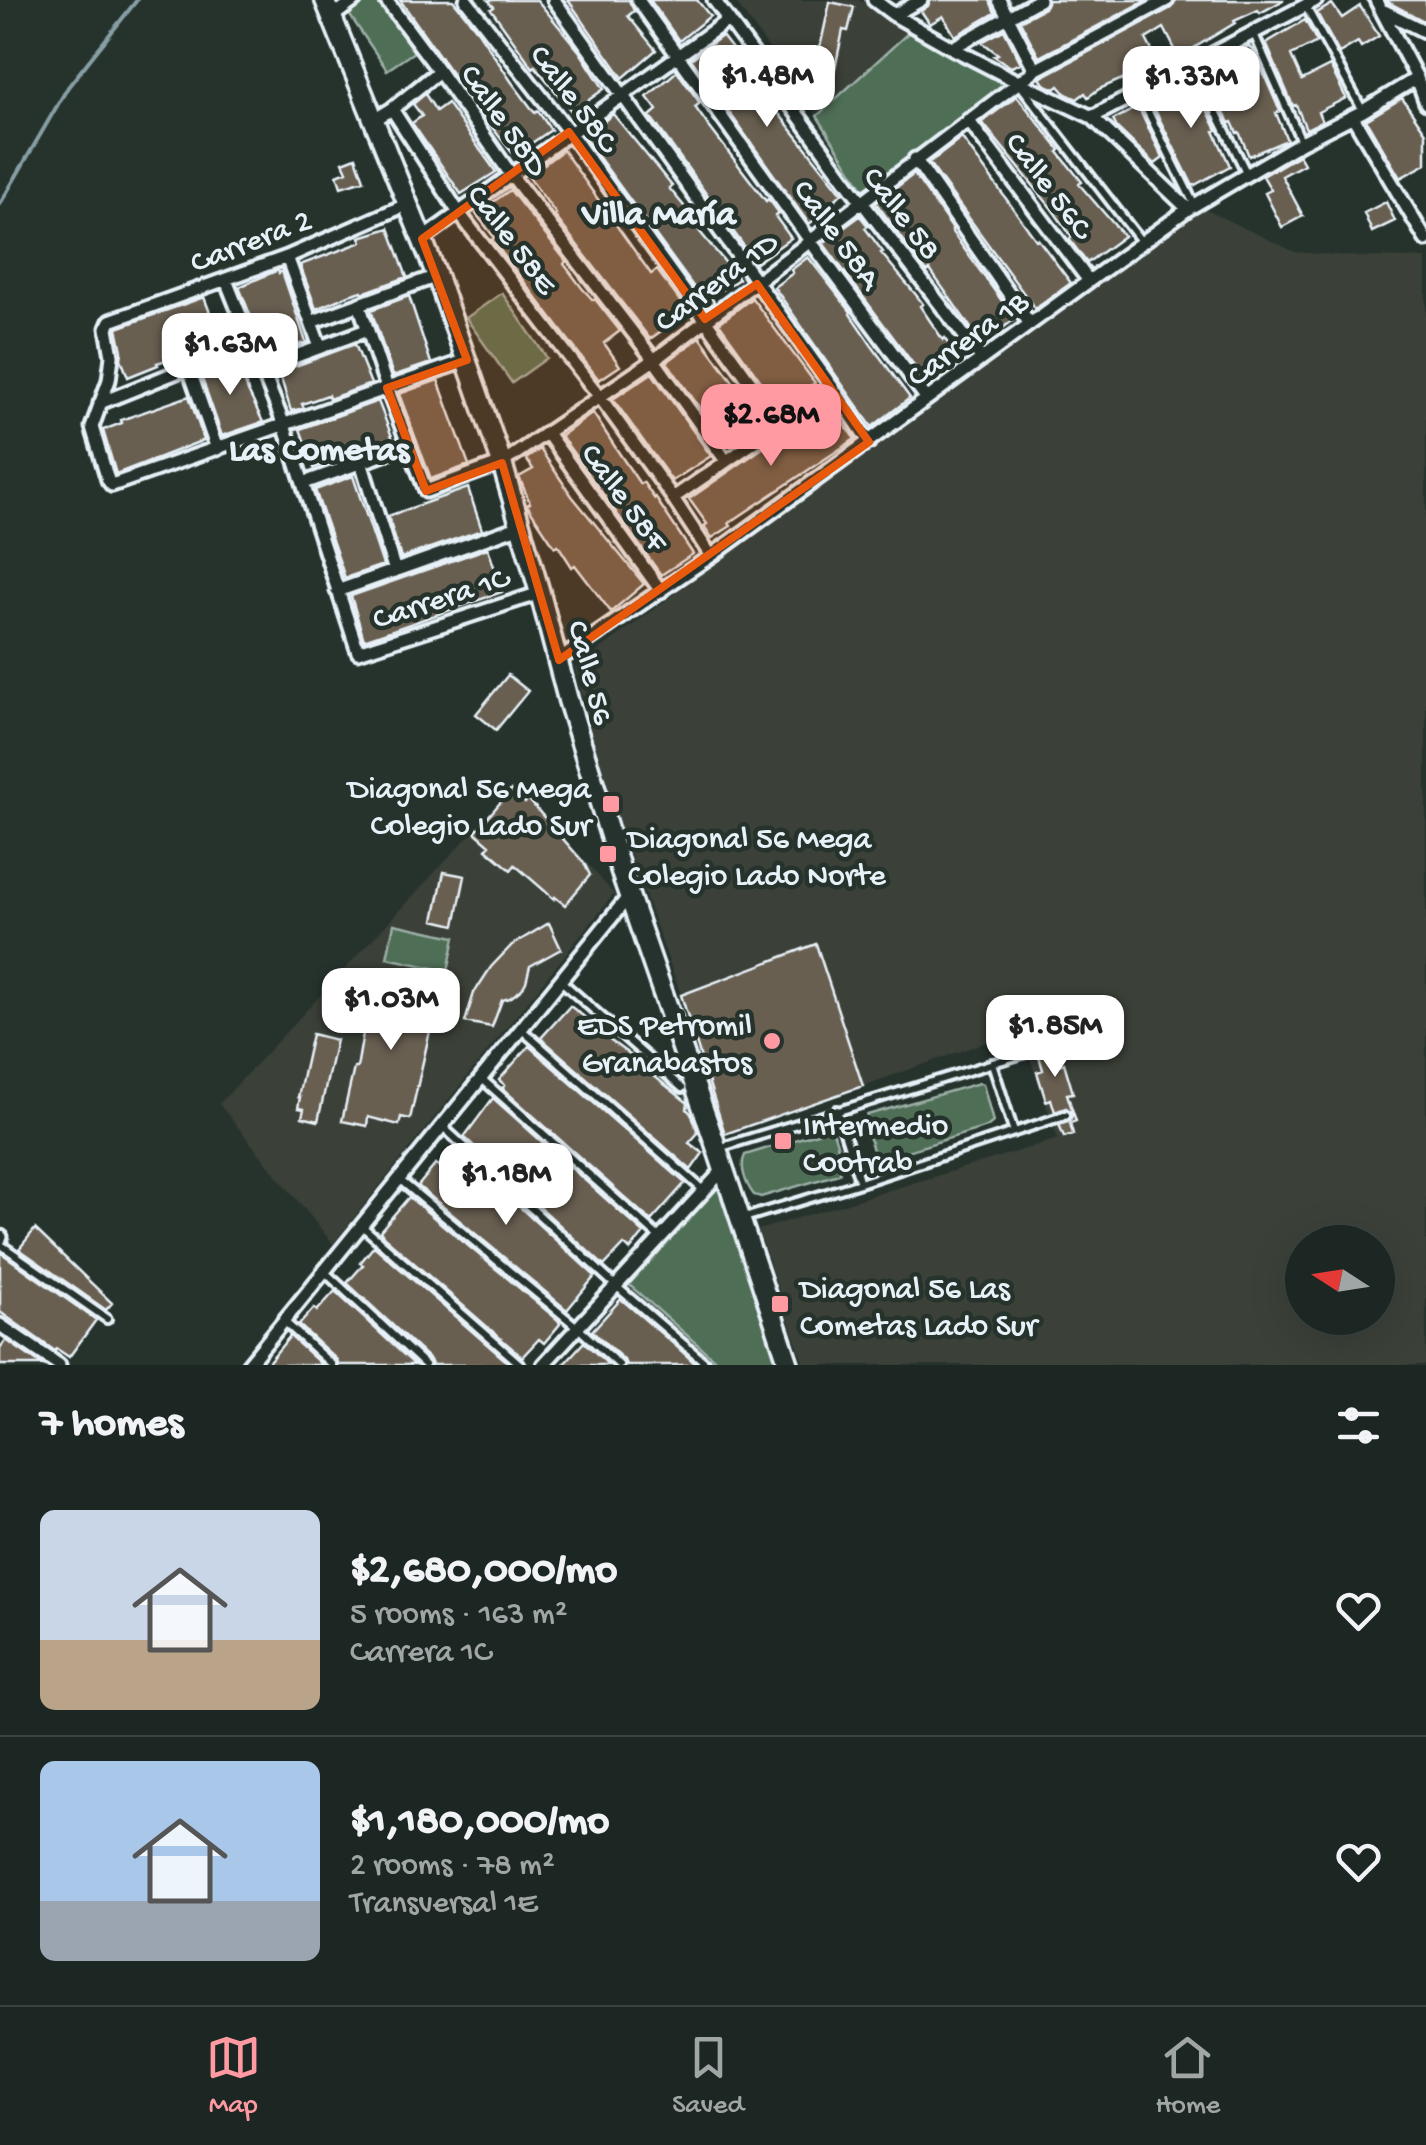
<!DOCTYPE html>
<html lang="en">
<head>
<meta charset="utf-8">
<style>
	body { margin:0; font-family:"Gochi Hand",sans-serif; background:#252e2a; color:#f1f3f6; height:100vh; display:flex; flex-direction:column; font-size:38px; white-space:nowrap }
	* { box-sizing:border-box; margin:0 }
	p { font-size:32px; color:#a0a5a5 }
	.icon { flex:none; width:55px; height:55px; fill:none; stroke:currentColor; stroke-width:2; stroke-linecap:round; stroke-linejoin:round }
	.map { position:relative; height:1365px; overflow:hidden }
	.side { display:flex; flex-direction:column; background:#1c2622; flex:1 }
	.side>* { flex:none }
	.needle { width:65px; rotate:282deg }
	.controls { position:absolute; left:1285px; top:1225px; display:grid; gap:20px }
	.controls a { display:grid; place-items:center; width:110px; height:110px; border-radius:50%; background:#1c2622; box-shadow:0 10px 40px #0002,0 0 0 2px #3a4340; font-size:50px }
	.price { position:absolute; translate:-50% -85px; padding:0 22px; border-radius:20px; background:#fff; color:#222; font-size:32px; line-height:65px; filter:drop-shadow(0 2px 5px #0008) }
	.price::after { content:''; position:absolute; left:50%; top:60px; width:30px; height:22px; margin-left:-15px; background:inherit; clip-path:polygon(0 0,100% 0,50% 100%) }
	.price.on { background:#ff9aa2; color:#111 }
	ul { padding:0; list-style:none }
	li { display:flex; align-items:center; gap:30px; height:250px; padding:0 40px }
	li+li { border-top:2px solid #3a4340 }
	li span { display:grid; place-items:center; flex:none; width:280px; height:200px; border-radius:15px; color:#555 }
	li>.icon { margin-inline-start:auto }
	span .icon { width:120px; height:120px; fill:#fffc; stroke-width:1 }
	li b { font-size:42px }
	h2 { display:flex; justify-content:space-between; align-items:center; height:120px; padding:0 40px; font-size:42px }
	.menu { display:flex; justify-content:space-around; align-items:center; height:140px; border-top:2px solid #3a4340; background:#1c2622; font-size:28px; color:#a0a5a5 }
	.menu a { display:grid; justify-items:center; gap:5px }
	.menu .on { color:#ff9aa2 }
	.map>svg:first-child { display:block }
</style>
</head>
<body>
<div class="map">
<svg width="1426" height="1365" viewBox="0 0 1426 1365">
	<rect width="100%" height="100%" fill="#26332d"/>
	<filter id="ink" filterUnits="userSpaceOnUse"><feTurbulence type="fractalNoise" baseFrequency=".01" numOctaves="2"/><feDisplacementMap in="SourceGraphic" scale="20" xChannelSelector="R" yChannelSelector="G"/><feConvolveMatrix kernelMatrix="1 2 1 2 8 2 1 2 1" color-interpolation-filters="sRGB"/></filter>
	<g filter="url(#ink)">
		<path fill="#3a4038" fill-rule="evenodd" d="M 734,0 L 859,0 L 908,33 L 817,116 Z
			M 1204,209 L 1295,252 L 1360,257 L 1426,258 L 1426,1365 L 804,1365 L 758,1230 L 1058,1139 L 1020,1030 L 863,1086 L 816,944 L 681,995 L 606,788 L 575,668 L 764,527 ZM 1302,1242 L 1378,1242 L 1378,1318 L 1302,1318 Z
			M 517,784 L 614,894 L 333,1244 L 219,1104 Z"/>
		<path fill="#506e57" stroke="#9cb0a8" stroke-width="2.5" d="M 363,0 L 380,0 L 414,52 L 387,70 L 347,11 Z
			M 908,33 L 1008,83 L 864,190 L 817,116 Z
			M 502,293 L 547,358 L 512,383 L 466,318 Z
			M 394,924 L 455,937 L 448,971 L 387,958 Z
			M 979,1083 L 983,1084 L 993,1122 L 987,1127 L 881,1159 L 875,1157 L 864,1120 L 867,1115 Z
			M 830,1129 L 833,1131 L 843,1164 L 839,1174 L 761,1197 L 754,1195 C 746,1185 739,1167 745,1155 Z
			M 720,1180 L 777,1365 L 721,1365 L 628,1284 Z"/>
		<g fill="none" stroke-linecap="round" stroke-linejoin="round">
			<path stroke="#879fa5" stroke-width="4" d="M 0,204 L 68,87 L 137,0"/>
		</g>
		<path fill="#685f51" stroke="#e8f1f8" stroke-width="2.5" d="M 400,0 L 453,0 L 475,27 L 511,81 L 535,113 L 538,111 L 551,130 L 514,155 L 472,102 Z
			M 488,0 L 537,0 L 580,52 L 604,89 L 572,112 L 535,66 L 533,68 L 491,9 L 494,7 Z
			M 568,0 L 629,0 L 634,11 L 628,16 L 656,50 L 623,78 Z
			M 650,0 L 697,0 L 710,16 L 679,41 Z
			M 930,0 L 990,0 L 995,13 L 955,36 L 943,16 L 930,24 L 921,11 L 928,6 Z
			M 1048,0 L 1147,0 L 1039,57 L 1020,21 L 1044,8 Z
			M 1176,0 L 1284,0 L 1260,13 L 1258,10 L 1234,21 L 1235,23 L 1179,57 L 1164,28 L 1146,39 L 1159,64 L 1125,83 L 1122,79 L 1099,89 L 1088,97 L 1085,93 L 1077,99 L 1066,94 L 1059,86 L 1055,89 L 1044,84 L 1040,78 L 1171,8 Z
			M 1387,0 L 1426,0 L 1426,22 L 1388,2 Z
			M 830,2 L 854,7 L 848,31 L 843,30 L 831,88 L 812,84 Z
			M 1332,4 L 1342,18 L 1360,6 L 1379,36 L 1361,47 L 1358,42 L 1339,53 L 1317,13 Z
			M 1305,20 L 1317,42 L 1291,55 L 1302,80 L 1330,66 L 1346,98 L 1318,112 L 1322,121 L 1306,129 L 1296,105 L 1293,106 L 1266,43 Z
			M 1004,30 L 1021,63 L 1011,67 L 994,56 L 998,54 L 982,42 Z
			M 722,36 L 770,98 L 768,100 L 842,193 L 825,210 L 826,211 L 809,224 L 691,59 Z
			M 1249,46 L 1252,50 L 1253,50 L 1280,111 L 1276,113 L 1287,140 L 1249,156 L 1239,132 L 1237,133 L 1232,122 L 1229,123 L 1203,70 Z
			M 677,71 L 700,103 L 695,107 L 707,124 L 766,201 L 768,199 L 771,202 L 779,213 L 775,216 L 791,238 L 756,263 L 650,116 L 657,110 L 647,97 Z
			M 1191,77 L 1217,130 L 1214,131 L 1230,166 L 1193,186 L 1149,98 L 1166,89 L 1168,91 Z
			M 425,94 L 436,111 L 447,103 L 496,172 L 461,194 L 412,123 L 422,116 L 413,104 Z
			M 1017,96 L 1060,150 L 1058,152 L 1082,182 L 1079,184 L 1124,236 L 1087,263 L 1069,239 L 1072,237 L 1052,209 L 982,122 Z
			M 1402,98 L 1426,133 L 1426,164 L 1400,178 L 1366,120 Z
			M 1138,107 L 1163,158 L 1155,164 L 1117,128 L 1113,120 Z
			M 613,114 L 672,186 L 669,188 L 684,206 L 700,232 L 739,279 L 711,297 L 714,302 L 708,307 L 584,137 Z
			M 962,138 L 1036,240 L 1038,239 L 1071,283 L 1035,309 L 929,163 Z
			M 563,150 L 651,274 L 657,270 L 688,312 L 650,339 L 554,215 L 556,214 L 528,176 Z
			M 1299,155 L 1304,164 L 1282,176 L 1303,216 L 1282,227 L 1265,193 L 1271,190 L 1263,176 Z
			M 356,157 L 364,180 L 341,187 L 337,175 L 347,171 L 343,162 Z
			M 914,174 L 952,228 L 952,232 L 1015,319 L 1004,327 L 1002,325 L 980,341 L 930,270 L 927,272 L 876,203 Z
			M 510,190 L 566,261 L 564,264 L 582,288 L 593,300 L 595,299 L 620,331 L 604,343 L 620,366 L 599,380 L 492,240 L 494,237 L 476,214 Z
			M 1386,202 L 1395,221 L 1372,232 L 1364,213 Z
			M 860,216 L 868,226 L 865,228 L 883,252 L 881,253 L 917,296 L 923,304 L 920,306 L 943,340 L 945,338 L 960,359 L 928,384 L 823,243 Z
			M 389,228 L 407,277 L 363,293 L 362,291 L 349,295 L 316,309 L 300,265 L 362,242 L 360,237 Z
			M 808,257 L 851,312 L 850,314 L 872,346 L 910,398 L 872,427 L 774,287 L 793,273 L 791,270 Z
			M 278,270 L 279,273 L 282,271 L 306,342 L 267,357 L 239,287 Z
			M 409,296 L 431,363 L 393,376 L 371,310 Z
			M 204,297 L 212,318 L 221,314 L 229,341 L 192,356 L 188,353 L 157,363 L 158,365 L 128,377 L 121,359 L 122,351 L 117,328 Z
			M 752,298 L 815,383 L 778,405 L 719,323 Z
			M 700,337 L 737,387 L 741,385 L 764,417 L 726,445 L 667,362 Z
			M 355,344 L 371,384 L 329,399 L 328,395 L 302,404 L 304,408 L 291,411 L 279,372 Z
			M 236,358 L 248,391 L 263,422 L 222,436 L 200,373 Z
			M 652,373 L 711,456 L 672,481 L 613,399 Z
			M 438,380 L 469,465 L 431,479 L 399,394 Z
			M 189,396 L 204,440 L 116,474 L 103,430 L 122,423 L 121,420 Z
			M 378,401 L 393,439 L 314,468 L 300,429 Z
			M 828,403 L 855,439 L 729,523 L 731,526 L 712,538 L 704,526 L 707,524 L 689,499 Z
			M 593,413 L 619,453 L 640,484 L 643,482 L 654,498 L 655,497 L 693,554 L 661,575 L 561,436 Z
			M 540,449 L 572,496 L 644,584 L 611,612 L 575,565 L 572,567 L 558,545 L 555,547 L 527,505 L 530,503 L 519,477 L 533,469 L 526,459 Z
			M 353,476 L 383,565 L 345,578 L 315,490 Z
			M 468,488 L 482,530 L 401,558 L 388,516 Z
			M 488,548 L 502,592 L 364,640 L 351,596 Z
			M 508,675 L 528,691 L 496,730 L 476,714 Z
			M 511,790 L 525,803 L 528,799 L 584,863 L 590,875 L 565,905 L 555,897 L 554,899 L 515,865 L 511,870 L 486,849 L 490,845 L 475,832 Z
			M 444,872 L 465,876 L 455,925 L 434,920 Z
			M 549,923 L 561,949 L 530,966 L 526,982 L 522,989 L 510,998 L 502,1000 L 492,1027 L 465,1022 L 474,993 L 491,967 L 512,945 Z
			M 816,944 L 863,1086 L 725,1134 L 681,995 Z
			M 380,980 L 413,987 L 414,982 L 440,987 L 410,1119 L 401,1117 L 399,1125 L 368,1117 L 367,1126 L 342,1121 L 354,1068 L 357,1068 L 370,993 L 377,994 Z
			M 570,1006 L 595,1025 L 593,1028 L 641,1063 L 640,1065 L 688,1103 L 687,1109 L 692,1115 L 698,1133 L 689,1143 L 703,1153 L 691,1170 L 541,1038 Z
			M 1048,1026 L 1059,1065 L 1064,1063 L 1073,1093 L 1067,1094 L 1076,1121 L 1070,1123 L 1073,1134 L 1064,1137 L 1059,1124 L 1070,1120 L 1072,1112 L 1066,1108 L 1055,1112 L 1051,1099 L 1046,1101 L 1037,1072 L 1043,1070 L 1039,1056 L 1049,1052 L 1052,1046 L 1046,1040 L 1035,1043 L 1032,1031 Z
			M 312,1034 L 336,1040 L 318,1121 L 302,1117 L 304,1109 L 298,1108 L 300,1097 L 298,1097 Z
			M 529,1046 L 685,1183 L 651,1221 L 502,1088 L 505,1085 L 499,1080 Z
			M 493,1098 L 644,1233 L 630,1250 L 624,1245 L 604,1266 L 464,1137 Z
			M 455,1148 L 595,1276 L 567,1310 L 418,1186 L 436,1164 L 439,1166 Z
			M 409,1197 L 558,1320 L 560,1324 L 544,1343 L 539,1339 L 522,1357 L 383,1236 L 380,1231 Z
			M 35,1229 L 112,1303 L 106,1310 L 19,1249 Z
			M 374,1246 L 511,1365 L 432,1365 L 430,1360 L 347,1283 L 363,1265 L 360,1263 Z
			M 0,1252 L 96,1320 L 69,1357 L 57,1349 L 55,1351 L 0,1312 Z
			M 335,1291 L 338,1294 L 415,1365 L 339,1365 L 337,1360 L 299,1325 L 314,1308 L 317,1311 Z
			M 621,1299 L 676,1346 L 697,1365 L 626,1365 L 624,1360 L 592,1331 Z
			M 290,1336 L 322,1365 L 266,1365 Z
			M 6,1340 L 42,1365 L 0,1365 L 0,1348 Z
			M 584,1342 L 609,1365 L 563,1365 Z"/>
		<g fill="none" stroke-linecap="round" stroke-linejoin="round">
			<g stroke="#e8f1f8" stroke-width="14">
				<path id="lane" d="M 1306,7 L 1363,111
					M 1254,34 L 1301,141
					M 1193,65 L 1247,174
					M 1020,85 L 1141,241
					M 1139,94 L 1194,204
					M 561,981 L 682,1088
					M 522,1030 L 703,1190
					M 992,1063 L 1014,1132
					M 482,1079 L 659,1237
					M 837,1110 L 860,1183
					M 443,1127 L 616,1286 L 708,1365
					M 722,1147 L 1045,1047
					M 400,1180 L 577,1327 L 619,1365
					M 741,1219 L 860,1183 L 1066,1115
					M 362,1226 L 521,1365
					M 0,1244 L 107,1319
					M 325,1272 L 425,1365
					M 285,1322 L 332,1365"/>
			</g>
			<g stroke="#e8f1f8" stroke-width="19">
				<path id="street" d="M 386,0 L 439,71 L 512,176 L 654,360 L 726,461
					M 466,0 L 569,132 L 780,423
					M 554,0 L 833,388 L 869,442
					M 638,0 L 811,242 L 927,399
					M 714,0 L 852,189 L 982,359
					M 874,0 L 894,15 L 952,48 L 1018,82 L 1092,117 L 1188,209
					M 999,0 L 1035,70
					M 1376,0 L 1417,78 L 1426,103
					M 1380,9 L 1426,32
					M 894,15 L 921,0
					M 332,17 L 355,0
					M 952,48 L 1039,0
					M 392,109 L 459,213 L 599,396 L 673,498 L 711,556
					M 1092,117 L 1316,0
					M 1353,117 L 1426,240
					M 374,120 L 392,109 L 439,71
					M 968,120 L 1089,281
					M 915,159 L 1030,324
					M 408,204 L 287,257 L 110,321 L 107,328 L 112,356 L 109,380 L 92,427 L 108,480 L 112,485 L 467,360
					M 422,239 L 728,20
					M 287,257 L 320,347
					M 226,280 L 284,425 L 358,652 L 540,593
					M 359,304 L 387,388 L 426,491 L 502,463 L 654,360 L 1035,70 L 1167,0
					M 311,322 L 437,276
					M 188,366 L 217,449
					M 261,369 L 367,330
					M 100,403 L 249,343
					M 547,433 L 661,591
					M 361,462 L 395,571
					M 304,483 L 409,445
					M 673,498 L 833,388
					M 337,591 L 521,526
					M 559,660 L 711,556 L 1188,209 L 1302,142 L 1363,111 L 1417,78
					M 0,1239 L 1,1237
					M 0,1325 L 59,1365
					M 248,1365 L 629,896
					M 543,1365 L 724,1169"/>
			</g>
			<g stroke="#e8f1f8" stroke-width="25">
				<path id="secondary" d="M 325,0 L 437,276 L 502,463 L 540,593 L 568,700 L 624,881 L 717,1149 L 789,1365"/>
			</g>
			<use href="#lane" stroke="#26332d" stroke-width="6"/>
			<use href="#street" stroke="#26332d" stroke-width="11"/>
			<use href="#secondary" stroke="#26332d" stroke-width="18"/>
		</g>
	</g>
	<path fill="#e8590c" fill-opacity="0.2" stroke="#e8590c" stroke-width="8" stroke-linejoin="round" d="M 569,132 L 705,319 L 757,284 L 869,442 L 559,660 L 502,463 L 426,491 L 387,388 L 467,360 L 422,239 Z"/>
	<g fill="#ff9aa2" stroke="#26332d" stroke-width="4">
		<rect x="601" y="794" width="20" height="20" rx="5"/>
		<rect x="598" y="844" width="20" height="20" rx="5"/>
		<circle cx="772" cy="1041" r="10"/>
		<rect x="773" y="1131" width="20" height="20" rx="5"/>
		<rect x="770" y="1294" width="20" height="20" rx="5"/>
	</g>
	<g text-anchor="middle" stroke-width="9" stroke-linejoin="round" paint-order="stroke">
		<g font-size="32" fill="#e8f1f8" stroke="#26332d">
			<text transform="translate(576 97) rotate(53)" y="11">Calle 58C</text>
			<text transform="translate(506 119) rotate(55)" y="11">Calle 58D</text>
			<text transform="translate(1051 184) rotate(53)" y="11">Calle 56C</text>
			<text transform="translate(904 212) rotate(53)" y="11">Calle 58</text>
			<text transform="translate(839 233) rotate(54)" y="11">Calle 58A</text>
			<text transform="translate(514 238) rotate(53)" y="11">Calle 58E</text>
			<text transform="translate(250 239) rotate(-21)" y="11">Carrera 2</text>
			<text transform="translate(715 280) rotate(-37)" y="11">Carrera 1D</text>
			<text transform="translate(966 337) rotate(-36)" y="11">Carrera 1B</text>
			<text transform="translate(626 496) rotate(54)" y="11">Calle 58F</text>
			<text transform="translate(440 596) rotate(-18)" y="11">Carrera 1C</text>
			<text transform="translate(593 672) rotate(75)" y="11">Calle 56</text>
		</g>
		<g font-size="32" fill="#e8f1f8" stroke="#26332d" text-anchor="start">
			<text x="591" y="797" text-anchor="end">Diagonal 56 Mega<tspan x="591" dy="37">Colegio Lado Sur</tspan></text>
			<text x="628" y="847">Diagonal 56 Mega<tspan x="628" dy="37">Colegio Lado Norte</tspan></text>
			<text x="752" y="1034" text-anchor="end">EDS Petromil<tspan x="752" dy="37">Granabastos</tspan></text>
			<text x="803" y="1134">Intermedio<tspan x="803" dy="37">Cootrab</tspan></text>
			<text x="800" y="1297">Diagonal 56 Las<tspan x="800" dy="37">Cometas Lado Sur</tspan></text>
		</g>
		<g font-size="35" font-weight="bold" fill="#e8f1f8" stroke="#26332d">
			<text x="659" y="223">Villa María</text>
			<text x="319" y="459">Las Cometas</text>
		</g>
	</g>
</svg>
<div class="controls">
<a><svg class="needle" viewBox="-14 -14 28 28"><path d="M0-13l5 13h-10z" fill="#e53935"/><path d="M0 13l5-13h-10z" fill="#a0a5a5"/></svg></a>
</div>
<b class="price" style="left:767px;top:130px">$1.48M</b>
<b class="price" style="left:1191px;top:131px">$1.33M</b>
<b class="price" style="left:230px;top:398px">$1.63M</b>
<b class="price on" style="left:771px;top:469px">$2.68M</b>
<b class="price" style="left:391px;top:1053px">$1.03M</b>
<b class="price" style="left:1055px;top:1080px">$1.85M</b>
<b class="price" style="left:506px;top:1228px">$1.18M</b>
</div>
<section class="side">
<h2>7 homes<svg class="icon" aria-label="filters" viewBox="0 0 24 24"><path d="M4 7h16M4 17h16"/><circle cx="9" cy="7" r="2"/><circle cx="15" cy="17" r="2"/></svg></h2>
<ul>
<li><span style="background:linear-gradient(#c9d6e8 65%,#b9a48a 0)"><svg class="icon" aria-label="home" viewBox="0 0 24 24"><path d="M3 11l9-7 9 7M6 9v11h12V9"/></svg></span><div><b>$2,680,000/mo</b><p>5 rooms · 163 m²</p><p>Carrera 1C</p></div><svg class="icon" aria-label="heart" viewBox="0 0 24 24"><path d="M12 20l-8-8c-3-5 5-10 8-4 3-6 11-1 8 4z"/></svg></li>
<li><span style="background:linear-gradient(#a9c7e8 70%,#9aa5b1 0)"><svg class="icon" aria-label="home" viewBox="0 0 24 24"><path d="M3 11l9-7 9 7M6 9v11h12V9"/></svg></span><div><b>$1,180,000/mo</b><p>2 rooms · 78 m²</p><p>Transversal 1E</p></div><svg class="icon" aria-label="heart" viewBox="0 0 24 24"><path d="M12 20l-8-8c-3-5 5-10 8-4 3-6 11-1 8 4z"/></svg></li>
</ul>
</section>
<nav class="menu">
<a class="on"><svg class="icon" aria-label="map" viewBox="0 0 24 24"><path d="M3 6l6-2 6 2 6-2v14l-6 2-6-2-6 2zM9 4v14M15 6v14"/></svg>Map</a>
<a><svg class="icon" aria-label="saved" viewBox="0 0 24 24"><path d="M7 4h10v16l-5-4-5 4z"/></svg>Saved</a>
<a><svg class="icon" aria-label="home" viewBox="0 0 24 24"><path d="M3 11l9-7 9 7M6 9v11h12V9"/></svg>Home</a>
</nav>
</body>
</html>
